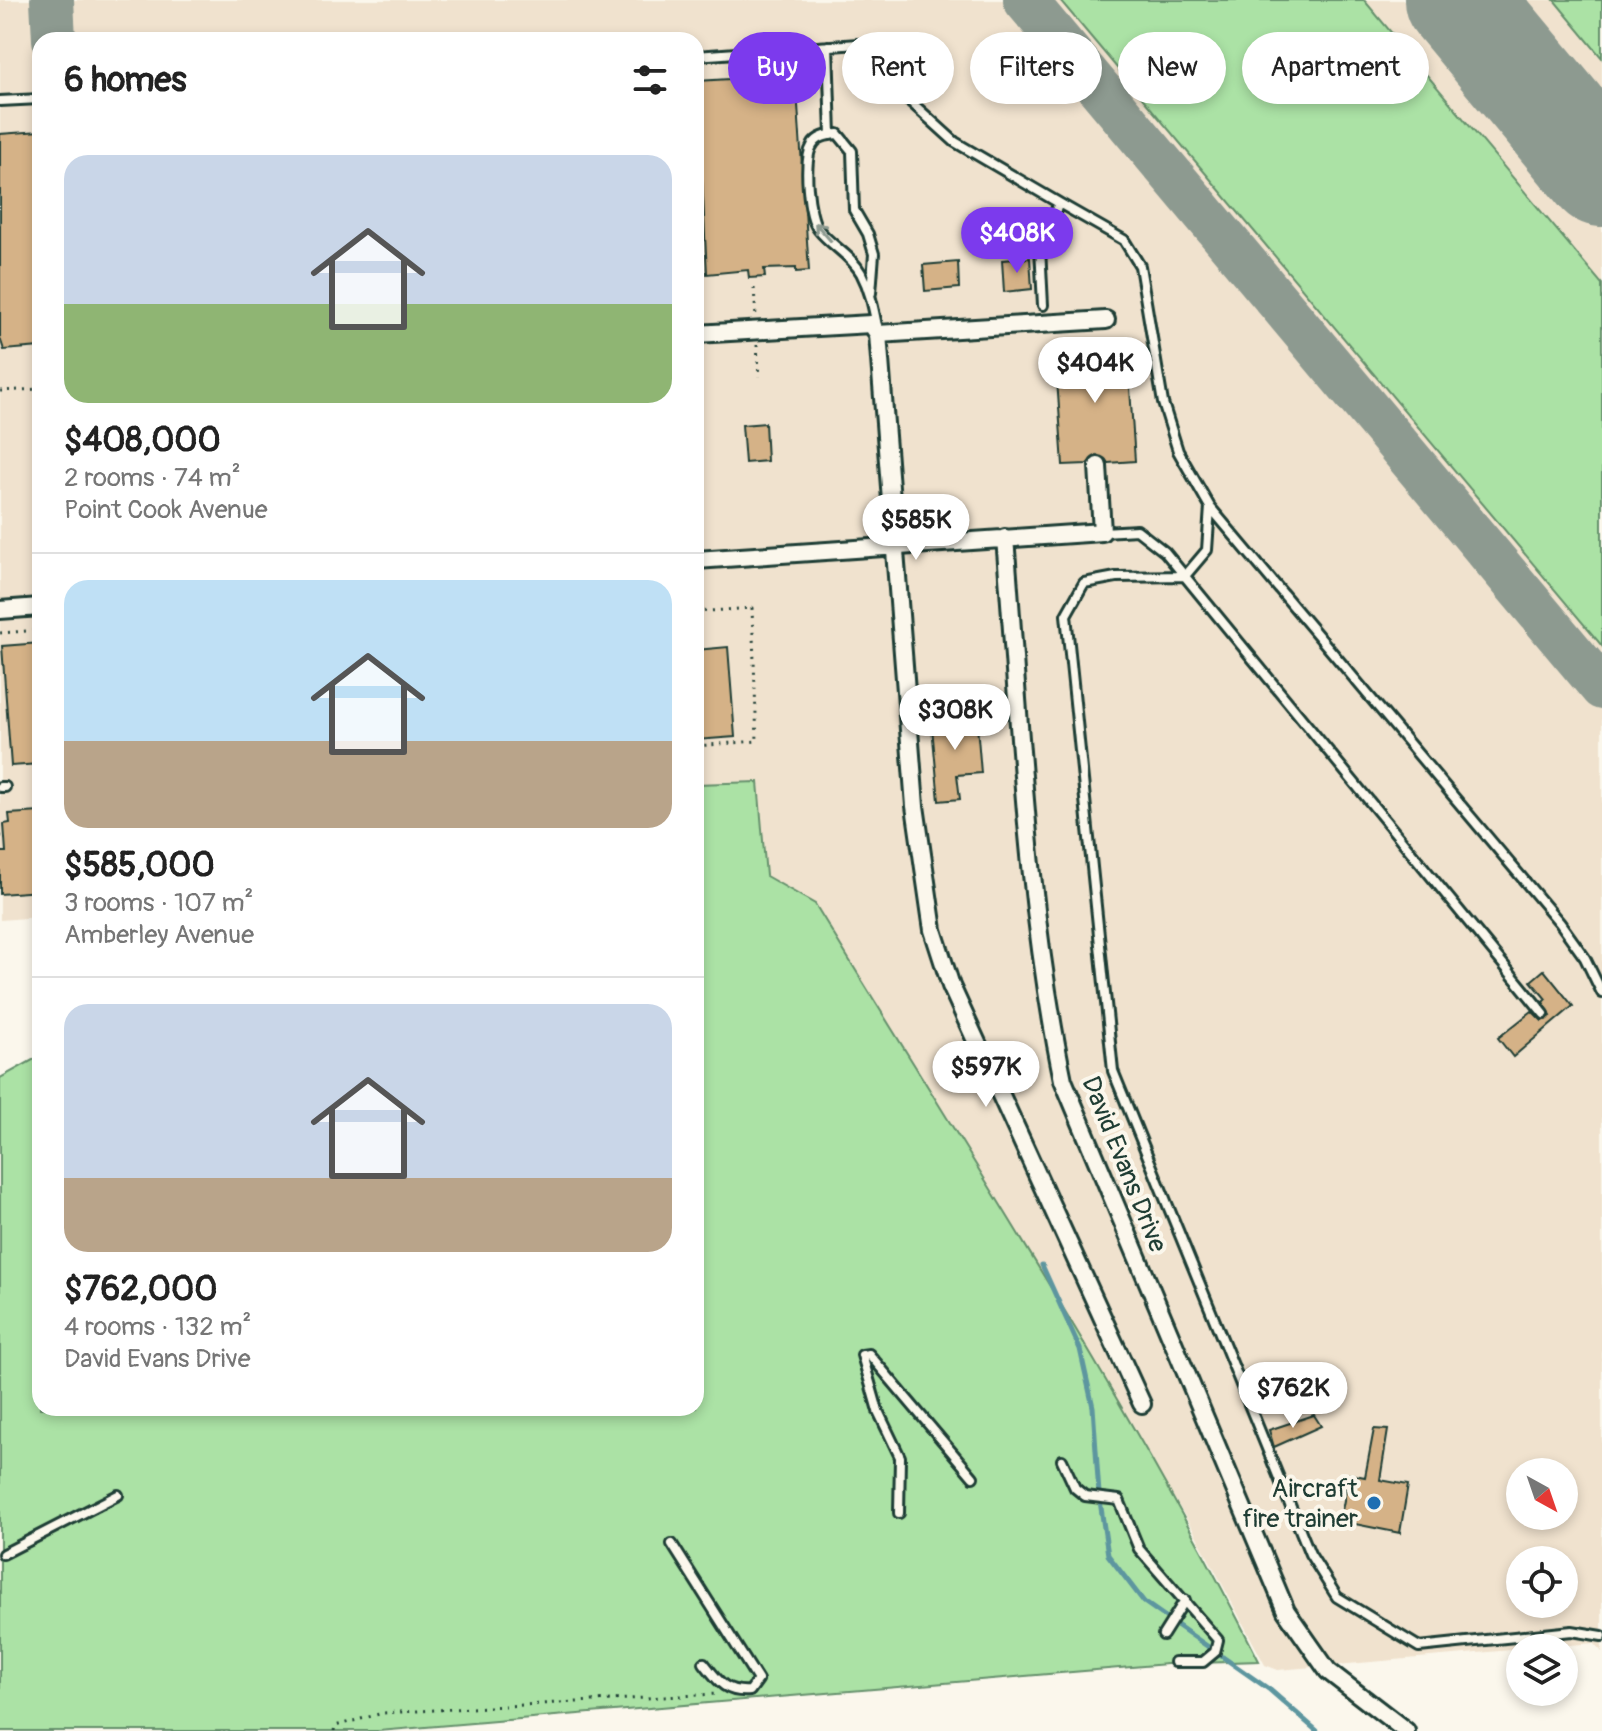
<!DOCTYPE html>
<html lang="en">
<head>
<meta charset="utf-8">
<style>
	body { margin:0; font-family:Pangolin,sans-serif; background:#f2f2f2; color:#222; height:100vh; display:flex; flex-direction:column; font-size:30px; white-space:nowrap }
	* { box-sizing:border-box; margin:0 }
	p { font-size:26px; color:#767676 }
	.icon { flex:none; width:44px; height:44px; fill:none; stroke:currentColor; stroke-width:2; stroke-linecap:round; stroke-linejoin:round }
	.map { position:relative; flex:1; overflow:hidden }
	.details { position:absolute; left:32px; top:32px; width:672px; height:1384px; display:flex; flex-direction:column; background:#fff; border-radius:24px; box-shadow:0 4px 12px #0003 }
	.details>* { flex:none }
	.hud { position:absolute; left:728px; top:32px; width:754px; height:72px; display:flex; gap:16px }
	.needle { width:52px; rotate:140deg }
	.buttons { position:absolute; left:1506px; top:1458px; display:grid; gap:16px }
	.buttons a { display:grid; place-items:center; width:72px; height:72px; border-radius:50%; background:#fff; box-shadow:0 4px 12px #0003; font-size:40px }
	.price { position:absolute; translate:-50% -68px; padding:0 18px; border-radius:28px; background:#fff; color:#222; font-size:26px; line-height:52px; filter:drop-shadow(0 2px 4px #0008) }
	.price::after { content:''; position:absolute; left:50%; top:48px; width:24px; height:18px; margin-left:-12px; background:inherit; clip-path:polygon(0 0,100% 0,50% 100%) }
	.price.on { background:#7c3aed; color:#fff }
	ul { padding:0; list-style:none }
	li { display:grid; align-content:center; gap:16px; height:424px; padding:0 32px }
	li+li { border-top:2px solid #e0e0e0 }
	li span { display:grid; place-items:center; height:248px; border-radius:24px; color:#555 }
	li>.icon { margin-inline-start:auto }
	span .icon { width:144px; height:144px; fill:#fffc; stroke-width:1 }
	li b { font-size:34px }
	h2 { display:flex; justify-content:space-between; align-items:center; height:96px; padding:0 32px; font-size:34px }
	.tag { padding:0 28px; border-radius:36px; background:#fff; box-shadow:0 4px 12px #0003; font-size:28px; line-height:72px }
	.tag.on { background:#7c3aed; color:#fff }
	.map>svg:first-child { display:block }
</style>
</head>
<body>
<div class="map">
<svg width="1602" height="1731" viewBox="0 0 1602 1731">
	<rect width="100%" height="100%" fill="#fbf7ec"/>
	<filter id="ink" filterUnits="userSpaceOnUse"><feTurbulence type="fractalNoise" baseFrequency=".0125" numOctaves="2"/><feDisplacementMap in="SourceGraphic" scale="16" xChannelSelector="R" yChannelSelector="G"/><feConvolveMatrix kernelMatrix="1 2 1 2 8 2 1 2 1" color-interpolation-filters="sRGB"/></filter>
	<g filter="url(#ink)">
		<path fill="#f0e2ce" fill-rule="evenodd" d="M 0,0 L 1602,0 L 1602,1652 L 1594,1643 L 1278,1670 L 1265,1665 L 1195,1533 L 815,904 L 766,876 L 758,782 L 696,784 L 696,40 L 40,40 L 40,917 L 0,920 ZM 1520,1472 L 1564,1472 L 1564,1516 L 1520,1516 ZM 1520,1560 L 1564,1560 L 1564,1604 L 1520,1604 Z"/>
		<path fill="#abe2a5" stroke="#65906c" stroke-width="2" d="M 1060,0 L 1364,0 L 1602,284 L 1602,646 Z
			M 1554,0 L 1602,0 L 1602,58 Z
			M 758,782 L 766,876 L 815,904 C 967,1153 1128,1399 1259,1661 L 1167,1664 L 379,1731 L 0,1731 L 0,1078 L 40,1056 L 40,1408 L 696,1408 L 696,784 Z"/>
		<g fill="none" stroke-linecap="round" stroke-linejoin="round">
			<path stroke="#5d969f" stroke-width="5" d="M 1042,1265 L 1080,1349 L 1093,1407 L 1099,1494 L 1108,1555 L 1144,1602 L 1270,1690 L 1317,1731"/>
			<path stroke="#8d9a90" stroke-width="44" d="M 52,0 L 54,40
				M 1025,0 L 1602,688"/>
			<path stroke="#8d9a90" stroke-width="108" d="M 1458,0 L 1602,173"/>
		</g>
		<path fill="#d5b287" stroke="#1f3d34" stroke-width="2" d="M 796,75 L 809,271 L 796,272 L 796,268 L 764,269 L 765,277 L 749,278 L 748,270 L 707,274 L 697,81 Z
			M 40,131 L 40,347 L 4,350 L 0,338 L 0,134 Z
			M 1030,258 L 1032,289 L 1004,292 L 1002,260 Z
			M 958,262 L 959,288 L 925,291 L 923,265 Z
			M 1127,345 L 1135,461 L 1108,463 L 1097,455 L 1087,464 L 1063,465 L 1055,351 Z
			M 765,423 L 767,461 L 745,463 L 742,425 Z
			M 40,643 L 40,764 L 11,766 L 2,646 Z
			M 728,647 L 735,737 L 696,740 L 696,650 Z
			M 976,713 L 981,773 L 957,775 L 960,799 L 939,801 L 931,717 Z
			M 40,812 L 40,891 L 0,894 L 0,852 L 6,852 L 4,824 L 10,823 L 9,814 Z
			M 1544,970 L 1573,1006 L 1513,1057 L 1498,1038 L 1532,1011 L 1542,1021 L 1551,1016 L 1543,1002 L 1546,999 L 1531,981 Z
			M 1314,1415 L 1321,1426 L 1274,1447 L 1269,1430 Z
			M 1374,1429 L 1388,1430 L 1380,1480 L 1408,1485 L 1400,1533 L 1340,1521 L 1349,1474 L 1365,1477 Z"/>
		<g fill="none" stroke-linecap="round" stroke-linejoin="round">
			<g stroke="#1f3d34" stroke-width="14">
				<path id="service" d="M 828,46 L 831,135
					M 696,56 L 858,44 L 885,49 L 902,94 L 955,142 L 1059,203
					M 0,101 L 40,99
					M 871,293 L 874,254 L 868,234 L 854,210 L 852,151 L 838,134 C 828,135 817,136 812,146 C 803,160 808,216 818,229 C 831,246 850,254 861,273 C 870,290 873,306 877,326
					M 1043,305 L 1040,248 L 1059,203 L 1124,240 L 1140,266 L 1163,403 L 1178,451 L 1210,507 L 1207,550 L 1185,576 L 1116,577 L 1084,583 L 1066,615 L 1113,1071 L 1310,1554 L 1337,1597 L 1419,1647 L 1572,1631 L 1602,1636
					M 1210,507 L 1560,923 L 1585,958 L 1602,993
					M 1103,532 L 1137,530 L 1165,552 L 1544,1014
					M 0,787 L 5,787
					M 1062,1460 L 1075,1488 L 1085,1496 L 1119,1500 L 1139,1549 L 1218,1640 L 1215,1652 L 1203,1662 L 1175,1662
					M 899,1513 L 900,1457 L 878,1411 L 862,1355 L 869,1354 L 973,1477
					M 672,1544 L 758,1680 L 750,1691 C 725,1693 718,1681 704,1663
					M 3,1554 L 118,1495
					M 1163,1635 L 1185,1600"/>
			</g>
			<g stroke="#1f3d34" stroke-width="22">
				<path id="minor" d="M 696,334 L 871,324 L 878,334 L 1106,320
					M 878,334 L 915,806 L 933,930 L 951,986 L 1142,1404
					M 1005,538 C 1020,719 1026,902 1063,1080 L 1286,1611 L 1328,1671 L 1406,1731
					M 696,560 L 1102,532 L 1098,466
					M 0,610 L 40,607"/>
			</g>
			<path stroke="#1f3d34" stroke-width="3" stroke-dasharray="2 6" stroke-linecap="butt" d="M 754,288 L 756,317
				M 757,345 L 759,377
				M 0,391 L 40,389
				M 696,529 L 696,538
				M 696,612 L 752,608 L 757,741 L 696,746
				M 0,633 L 40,630
				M 0,836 L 5,836
				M 334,1731 L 335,1726 L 383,1713 L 716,1694"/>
			<use href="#service" stroke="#fbf7ec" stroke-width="8"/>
			<use href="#minor" stroke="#fbf7ec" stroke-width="16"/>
		</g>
		<defs><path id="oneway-shaft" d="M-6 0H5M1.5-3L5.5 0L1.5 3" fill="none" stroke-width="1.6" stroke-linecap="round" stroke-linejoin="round" transform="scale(2)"/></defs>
		<use stroke="#8d9a90" href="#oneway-shaft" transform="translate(823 232) rotate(-131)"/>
	</g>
	<circle fill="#1f6fb2" stroke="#fbf7ec" stroke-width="3" cx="1374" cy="1503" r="8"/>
	<g text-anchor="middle" stroke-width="8" stroke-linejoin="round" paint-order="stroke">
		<g font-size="26" fill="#1f3d34" stroke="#fbf7ec">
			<text transform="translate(1125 1164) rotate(68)" y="9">David Evans Drive</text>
		</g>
		<g font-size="26" fill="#1f3d34" stroke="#fbf7ec" text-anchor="end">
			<text x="1358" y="1497">Aircraft<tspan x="1358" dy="30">fire trainer</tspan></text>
		</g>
	</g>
</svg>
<div class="buttons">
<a><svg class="needle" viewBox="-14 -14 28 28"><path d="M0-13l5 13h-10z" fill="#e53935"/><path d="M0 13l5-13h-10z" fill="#767676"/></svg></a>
<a><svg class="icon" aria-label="locate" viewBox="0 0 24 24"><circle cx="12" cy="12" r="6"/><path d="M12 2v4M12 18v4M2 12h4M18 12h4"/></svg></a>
<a><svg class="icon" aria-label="layers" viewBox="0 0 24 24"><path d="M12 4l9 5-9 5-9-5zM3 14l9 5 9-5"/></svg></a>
</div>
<b class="price on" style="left:1017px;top:275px">$408K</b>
<b class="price" style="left:1095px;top:405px">$404K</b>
<b class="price" style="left:916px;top:562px">$585K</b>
<b class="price" style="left:955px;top:752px">$308K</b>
<b class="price" style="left:986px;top:1109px">$597K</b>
<b class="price" style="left:1293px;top:1430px">$762K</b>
<div class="hud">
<a class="tag on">Buy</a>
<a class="tag">Rent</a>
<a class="tag">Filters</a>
<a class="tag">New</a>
<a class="tag">Apartment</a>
</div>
<section class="details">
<h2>6 homes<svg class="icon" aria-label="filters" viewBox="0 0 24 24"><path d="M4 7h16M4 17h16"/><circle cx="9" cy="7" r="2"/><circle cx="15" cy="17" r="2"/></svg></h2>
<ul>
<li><span style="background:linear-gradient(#c9d6e8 60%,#8fb573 0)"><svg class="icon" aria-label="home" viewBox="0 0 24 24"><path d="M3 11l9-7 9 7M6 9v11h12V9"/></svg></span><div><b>$408,000</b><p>2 rooms · 74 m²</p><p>Point Cook Avenue</p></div></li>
<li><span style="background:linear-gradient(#bfe0f5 65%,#b9a48a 0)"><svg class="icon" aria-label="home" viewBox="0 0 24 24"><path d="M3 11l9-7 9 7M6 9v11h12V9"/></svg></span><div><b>$585,000</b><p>3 rooms · 107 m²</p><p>Amberley Avenue</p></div></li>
<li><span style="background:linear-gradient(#c9d6e8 70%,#b9a48a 0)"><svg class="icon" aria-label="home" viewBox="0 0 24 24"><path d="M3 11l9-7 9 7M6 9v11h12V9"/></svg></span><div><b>$762,000</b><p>4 rooms · 132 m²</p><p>David Evans Drive</p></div></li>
</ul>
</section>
</div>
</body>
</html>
